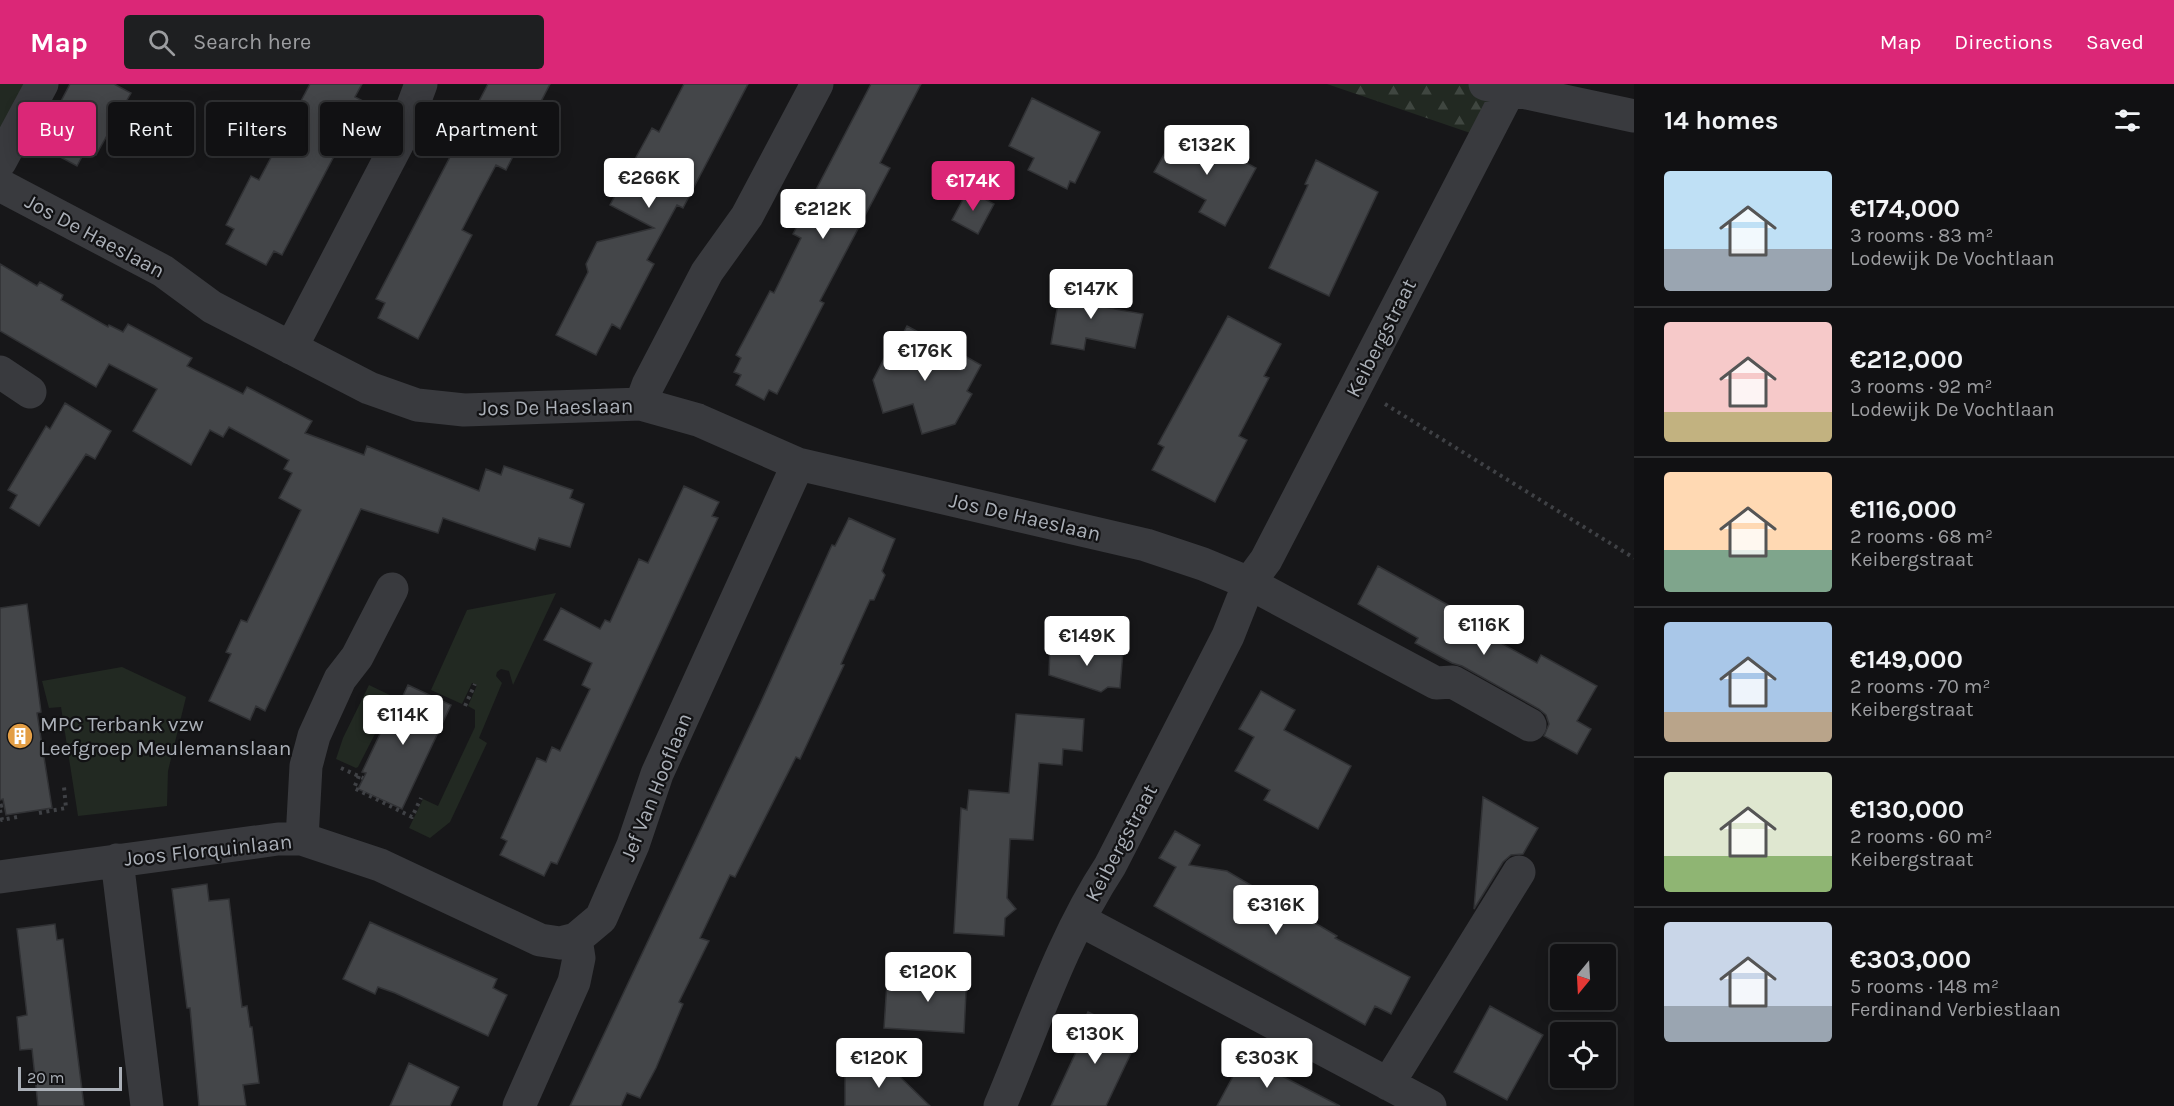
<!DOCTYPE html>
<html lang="en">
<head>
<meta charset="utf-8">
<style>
	body { margin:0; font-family:Karla,sans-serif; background:#1e1f21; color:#f1f3f6; height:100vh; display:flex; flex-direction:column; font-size:22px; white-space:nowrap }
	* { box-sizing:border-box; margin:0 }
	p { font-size:20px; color:#9c9da0 }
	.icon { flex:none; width:33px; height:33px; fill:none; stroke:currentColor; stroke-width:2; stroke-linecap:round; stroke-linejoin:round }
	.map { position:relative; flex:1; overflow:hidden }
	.panel { display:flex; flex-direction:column; background:#111113; width:540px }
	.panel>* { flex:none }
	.guide { position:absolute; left:18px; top:18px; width:570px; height:54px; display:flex; gap:12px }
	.needle { width:39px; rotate:198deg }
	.tools { position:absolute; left:1550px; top:860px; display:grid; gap:12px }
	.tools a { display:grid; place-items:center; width:66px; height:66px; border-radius:6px; background:#111113; box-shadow:0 3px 15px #0003,0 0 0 2px #303133; font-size:30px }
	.scale { position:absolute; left:18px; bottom:15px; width:104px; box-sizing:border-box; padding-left:6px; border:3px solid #abb0b8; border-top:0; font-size:16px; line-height:21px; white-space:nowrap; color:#abb0b8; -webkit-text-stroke:4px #121214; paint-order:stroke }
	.price { position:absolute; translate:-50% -51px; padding:0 14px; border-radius:6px; background:#fff; color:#222; font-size:20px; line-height:39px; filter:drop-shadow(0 2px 3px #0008) }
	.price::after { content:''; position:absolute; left:50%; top:36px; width:18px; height:14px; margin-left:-9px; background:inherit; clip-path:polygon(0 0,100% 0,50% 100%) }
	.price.on { background:#db2777; color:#fff }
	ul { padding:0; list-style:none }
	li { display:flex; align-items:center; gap:18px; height:150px; padding:0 30px }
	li+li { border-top:2px solid #303133 }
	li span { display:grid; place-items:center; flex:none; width:168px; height:120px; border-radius:6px; color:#555 }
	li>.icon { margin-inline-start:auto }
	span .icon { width:72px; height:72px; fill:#fffc; stroke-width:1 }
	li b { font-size:26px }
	h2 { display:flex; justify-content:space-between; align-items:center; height:72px; padding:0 30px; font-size:26px }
	.tag { padding:0 21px; border-radius:6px; background:#111113; box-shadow:0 3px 15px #0003,0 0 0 2px #303133; font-size:21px; line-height:54px }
	.tag.on { background:#db2777; color:#fff }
	header { display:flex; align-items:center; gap:36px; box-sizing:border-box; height:84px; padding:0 30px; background:#db2777; color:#fff }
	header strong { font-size:28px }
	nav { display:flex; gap:33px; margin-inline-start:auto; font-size:21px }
	.search { width:420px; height:54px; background:#1e1f21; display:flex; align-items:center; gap:15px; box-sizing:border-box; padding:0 21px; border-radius:6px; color:#9c9da0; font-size:22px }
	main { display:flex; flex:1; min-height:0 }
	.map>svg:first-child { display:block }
</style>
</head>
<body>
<header>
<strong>Map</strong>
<div class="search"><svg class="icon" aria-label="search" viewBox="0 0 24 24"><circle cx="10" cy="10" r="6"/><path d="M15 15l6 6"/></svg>Search here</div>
<nav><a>Map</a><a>Directions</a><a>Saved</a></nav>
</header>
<main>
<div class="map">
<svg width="1634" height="1022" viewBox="0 0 1634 1022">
	<defs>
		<pattern id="forest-firs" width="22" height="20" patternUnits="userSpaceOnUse" patternTransform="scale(1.5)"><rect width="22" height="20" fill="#222922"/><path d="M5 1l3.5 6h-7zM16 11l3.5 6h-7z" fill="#3f4640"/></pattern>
	</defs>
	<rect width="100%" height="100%" fill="#171719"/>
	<path fill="#222922" d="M 0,0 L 36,0 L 0,67 Z
		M 556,509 L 513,601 L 509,587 L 501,585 L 497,588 L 496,592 L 502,599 L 479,654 L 487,659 L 450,738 L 430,754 L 409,744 L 423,715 L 438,722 L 475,643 L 475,626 L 468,622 L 477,601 L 472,599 L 462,620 L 431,606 L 467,526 Z
		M 122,583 L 186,613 L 168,687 L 167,722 L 78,732 L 61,623 L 49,624 L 42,597 Z
		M 369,601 L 394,613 L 358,683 L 356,684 L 336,675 L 343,654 Z"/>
	<path fill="url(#forest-firs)" d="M 1327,0 L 1485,0 L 1509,7 L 1485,54 Z"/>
	<path fill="#444649" stroke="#313235" stroke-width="1.5" d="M 70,0 L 114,0 L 131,9 L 96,71 L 86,65 L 77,82 L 38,61 Z
		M 310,0 L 362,0 L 355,13 L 363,17 L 282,171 L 274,167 L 266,181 L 226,160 L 234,145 L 226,141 L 251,92 L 259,96 Z
		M 488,0 L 550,0 L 506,86 L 496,81 L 479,113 L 462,146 L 472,151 L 418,255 L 378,234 L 385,219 L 376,215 Z
		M 684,0 L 748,0 L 683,124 L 677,121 L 647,176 L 654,180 L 620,245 L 612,240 L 596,271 L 556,251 L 588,188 L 586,180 L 597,158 L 654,144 L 610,121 L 652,44 L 659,48 Z
		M 871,0 L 921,0 L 880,79 L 890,84 L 820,217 L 824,219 L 777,310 L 769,306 L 764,316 L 736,301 L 741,291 L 734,288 L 741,274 L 736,271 L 770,207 L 774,209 L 801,154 L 793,150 Z
		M 1032,14 L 1100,48 L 1075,99 L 1070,97 L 1067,105 L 1028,86 L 1034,74 L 1009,62 Z
		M 1175,51 L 1201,66 L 1206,57 L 1256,84 L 1225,142 L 1199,128 L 1206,116 L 1154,88 Z
		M 1316,76 L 1378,108 L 1329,212 L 1269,184 L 1308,101 L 1305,100 Z
		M 968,106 L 994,120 L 978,150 L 952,136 Z
		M 0,180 L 37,202 L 40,198 L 63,211 L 61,216 L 108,243 L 109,241 L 123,248 L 128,240 L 192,274 L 187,282 L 243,310 L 247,303 L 312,337 L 305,349 L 364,371 L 367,362 L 479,407 L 486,385 L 501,391 L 504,382 L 573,406 L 570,414 L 584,420 L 570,463 L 539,454 L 535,466 L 443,434 L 438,449 L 361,425 L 265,627 L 256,622 L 250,636 L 209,617 L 231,570 L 226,568 L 241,536 L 247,538 L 301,426 L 279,414 L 292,389 L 284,385 L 289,376 L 229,343 L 223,353 L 210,346 L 191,381 L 133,347 L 157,305 L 109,280 L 96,303 L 0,247 Z
		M 1062,196 L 1095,202 L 1092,221 L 1143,230 L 1135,264 L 1086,254 L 1084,266 L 1051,260 Z
		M 1228,232 L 1281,260 L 1264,292 L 1269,294 L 1239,352 L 1247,356 L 1215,418 L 1152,386 L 1164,363 L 1158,360 Z
		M 907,242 L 924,251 L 928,264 L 951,277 L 965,272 L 981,281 L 967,307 L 972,310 L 955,340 L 922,350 L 913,320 L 883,329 L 873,296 L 889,265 L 893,268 Z
		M 65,319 L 111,347 L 95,375 L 86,370 L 39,442 L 10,424 L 17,411 L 8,406 L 46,342 L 50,345 Z
		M 684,402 L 719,418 L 712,432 L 718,434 L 557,780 L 551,778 L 544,792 L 500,771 L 507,757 L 501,754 L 537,674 L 546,678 L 552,663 L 560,667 L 590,605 L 582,601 L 592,579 L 544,556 L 561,524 L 600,545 L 605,536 L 610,538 L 639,475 L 648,479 Z
		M 849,434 L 895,455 L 882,487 L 885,491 L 874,516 L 870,516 L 841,580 L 844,581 L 800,675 L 796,673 L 735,793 L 730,791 L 700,854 L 709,857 L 679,918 L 683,920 L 656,984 L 640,1014 L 627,1009 L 621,1022 L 570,1022 L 760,620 L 832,461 L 835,462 Z
		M 1378,482 L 1459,527 L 1455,534 L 1537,579 L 1541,571 L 1597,602 L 1577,637 L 1591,645 L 1577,670 L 1544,652 L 1549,640 L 1546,631 L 1539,625 L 1462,582 L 1452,579 L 1415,559 L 1418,554 L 1358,520 Z
		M 27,520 L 41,628 L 37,629 L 52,724 L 6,731 L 3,715 L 0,716 L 0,524 Z
		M 1050,562 L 1123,567 L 1120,604 L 1108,603 L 1101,608 L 1049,591 Z
		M 408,601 L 451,621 L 402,725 L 358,705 L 366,689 L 362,688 L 397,614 L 401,616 Z
		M 1261,607 L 1295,626 L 1284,646 L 1351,682 L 1318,745 L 1264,716 L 1270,706 L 1235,687 L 1254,653 L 1239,645 Z
		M 1016,630 L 1084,635 L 1082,667 L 1063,665 L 1062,681 L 1039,679 L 1033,756 L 1010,755 L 1007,814 L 1016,825 L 1005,834 L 1004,852 L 954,849 L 961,724 L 967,726 L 969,706 L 1009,709 Z
		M 1483,713 L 1538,744 L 1523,770 L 1511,771 L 1503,778 L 1474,825 Z
		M 1175,747 L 1200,761 L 1189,781 L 1227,787 L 1337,852 L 1335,854 L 1410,893 L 1391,930 L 1375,922 L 1365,941 L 1154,822 L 1176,783 L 1159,774 Z
		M 207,800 L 209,817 L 229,815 L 242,923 L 247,922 L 250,943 L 252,943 L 259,999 L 243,1001 L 246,1022 L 199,1022 L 190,924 L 187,924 L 172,805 Z
		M 370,838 L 497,895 L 493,904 L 507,911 L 488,952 L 395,909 L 378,903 L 375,910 L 343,895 Z
		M 55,840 L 57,856 L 63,855 L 84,1022 L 38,1022 L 32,965 L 20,966 L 17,933 L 27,931 L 17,845 Z
		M 929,884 L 967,887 L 964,949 L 884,944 L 887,898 L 928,900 Z
		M 1490,922 L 1543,951 L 1507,1016 L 1454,988 Z
		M 1088,928 L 1130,948 L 1123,963 L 1132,967 L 1106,1022 L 1051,1022 L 1082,955 L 1077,952 Z
		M 1245,970 L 1278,990 L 1340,1022 L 1217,1022 Z
		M 409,979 L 459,1003 L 450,1022 L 390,1022 Z
		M 891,984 L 930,1022 L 845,1022 L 845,985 Z"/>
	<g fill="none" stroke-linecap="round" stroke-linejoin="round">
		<path stroke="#3f4145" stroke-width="4" stroke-dasharray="3 4.5" stroke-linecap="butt" d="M 1385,320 L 1634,474
			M 465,622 L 475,600
			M 341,684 L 363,694
			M 359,692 L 354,704 L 412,733 L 421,714
			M 0,722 L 4,721
			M 0,726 L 2,736 L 17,733
			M 39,729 L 66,724 L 64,703"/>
		<path stroke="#393a3e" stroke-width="33" d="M 1485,0 L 1634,32
			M 0,78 L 42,0
			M 0,101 L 163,187 L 212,223 L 369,304 L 417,321 L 464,326 L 641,320 L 698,336 L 798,380 L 1146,461 L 1203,480 L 1249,499 L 1436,599 L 1453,598 L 1530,641
			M 291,264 L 402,51 L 421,0
			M 0,288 L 30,308
			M 641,320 L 648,301 L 707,188 L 747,132 L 817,0
			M 302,755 L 306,682 L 314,652 L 340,595 L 357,573 L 392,505
			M 117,776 L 147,1022
			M 0,793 L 278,755 L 302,755 L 380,781 L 540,856 L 560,859 L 576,855 L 601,834 L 633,761 L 657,690 L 798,380
			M 1080,836 L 1430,1022
			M 1388,1000 L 1519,788
			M 519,1022 L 574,898 L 579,874 L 576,855
			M 1000,1022 C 1034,942 1062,855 1110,782 L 1228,552 L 1249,499 L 1266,476 L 1509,7"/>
	</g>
	<defs>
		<g id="building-disc" transform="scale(1.35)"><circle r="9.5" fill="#e39e45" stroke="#121214"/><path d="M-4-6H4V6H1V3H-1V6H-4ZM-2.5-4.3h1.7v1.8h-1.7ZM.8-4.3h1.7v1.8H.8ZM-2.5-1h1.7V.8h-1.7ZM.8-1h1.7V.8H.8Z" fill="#fff"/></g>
	</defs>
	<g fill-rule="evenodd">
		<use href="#building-disc" x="20" y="652"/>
	</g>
	<g text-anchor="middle" stroke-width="4.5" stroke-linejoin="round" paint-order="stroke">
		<g font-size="21" fill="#abb0b8" stroke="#121214">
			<text transform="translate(95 152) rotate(28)" y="7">Jos De Haeslaan</text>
			<text transform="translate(1381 254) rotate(-63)" y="7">Keibergstraat</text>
			<text transform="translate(556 323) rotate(-1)" y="7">Jos De Haeslaan</text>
			<text transform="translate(1025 433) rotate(13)" y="7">Jos De Haeslaan</text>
			<text transform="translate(656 703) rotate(-68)" y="7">Jef Van Hooflaan</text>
			<text transform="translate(1121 759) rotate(-62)" y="7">Keibergstraat</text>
			<text transform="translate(208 766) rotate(-6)" y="7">Joos Florquinlaan</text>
		</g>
		<g font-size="21" fill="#abb0b8" stroke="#121214" text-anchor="start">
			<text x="40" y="647">MPC Terbank vzw<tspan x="40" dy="24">Leefgroep Meulemanslaan</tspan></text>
		</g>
	</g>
</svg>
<div class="tools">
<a><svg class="needle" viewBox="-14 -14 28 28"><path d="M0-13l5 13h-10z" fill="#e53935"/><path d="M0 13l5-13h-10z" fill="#9c9da0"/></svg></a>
<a><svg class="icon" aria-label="locate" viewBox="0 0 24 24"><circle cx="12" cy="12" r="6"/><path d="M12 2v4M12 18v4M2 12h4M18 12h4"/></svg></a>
</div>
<div class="scale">20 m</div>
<b class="price" style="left:1207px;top:92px">€132K</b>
<b class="price" style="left:649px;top:125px">€266K</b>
<b class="price on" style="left:973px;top:128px">€174K</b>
<b class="price" style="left:823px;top:156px">€212K</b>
<b class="price" style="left:1091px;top:236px">€147K</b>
<b class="price" style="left:925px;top:298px">€176K</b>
<b class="price" style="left:1484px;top:572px">€116K</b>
<b class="price" style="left:1087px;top:583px">€149K</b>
<b class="price" style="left:403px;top:662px">€114K</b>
<b class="price" style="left:1276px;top:852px">€316K</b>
<b class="price" style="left:928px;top:919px">€120K</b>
<b class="price" style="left:1095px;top:981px">€130K</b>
<b class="price" style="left:879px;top:1005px">€120K</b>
<b class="price" style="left:1267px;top:1005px">€303K</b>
<div class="guide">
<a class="tag on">Buy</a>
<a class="tag">Rent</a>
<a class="tag">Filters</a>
<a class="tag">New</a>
<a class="tag">Apartment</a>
</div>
</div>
<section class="panel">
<h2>14 homes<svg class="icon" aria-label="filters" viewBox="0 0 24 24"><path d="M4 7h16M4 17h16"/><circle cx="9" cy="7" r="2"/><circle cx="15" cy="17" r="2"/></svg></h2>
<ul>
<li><span style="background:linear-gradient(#bfe0f5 65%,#9aa5b1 0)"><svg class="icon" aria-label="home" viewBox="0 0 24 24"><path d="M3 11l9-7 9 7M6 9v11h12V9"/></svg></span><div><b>€174,000</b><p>3 rooms · 83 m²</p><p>Lodewijk De Vochtlaan</p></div></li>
<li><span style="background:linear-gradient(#f6c9c9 75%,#c2b280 0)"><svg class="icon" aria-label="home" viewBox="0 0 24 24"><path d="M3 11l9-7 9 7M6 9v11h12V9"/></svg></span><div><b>€212,000</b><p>3 rooms · 92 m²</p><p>Lodewijk De Vochtlaan</p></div></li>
<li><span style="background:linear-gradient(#ffd9b3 65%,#7fa58c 0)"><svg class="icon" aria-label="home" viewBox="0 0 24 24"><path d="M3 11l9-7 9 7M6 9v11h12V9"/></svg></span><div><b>€116,000</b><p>2 rooms · 68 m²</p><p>Keibergstraat</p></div></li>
<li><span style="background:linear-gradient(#a9c7e8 75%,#b9a48a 0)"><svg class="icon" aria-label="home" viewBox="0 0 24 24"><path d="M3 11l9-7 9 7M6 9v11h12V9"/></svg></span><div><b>€149,000</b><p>2 rooms · 70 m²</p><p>Keibergstraat</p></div></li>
<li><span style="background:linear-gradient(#dfe7d0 70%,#8fb573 0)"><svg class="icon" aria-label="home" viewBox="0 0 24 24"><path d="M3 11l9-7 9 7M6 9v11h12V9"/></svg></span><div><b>€130,000</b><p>2 rooms · 60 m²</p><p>Keibergstraat</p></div></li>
<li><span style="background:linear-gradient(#c9d6e8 70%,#9aa5b1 0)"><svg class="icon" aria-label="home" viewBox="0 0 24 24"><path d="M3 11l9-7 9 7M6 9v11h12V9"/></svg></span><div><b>€303,000</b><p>5 rooms · 148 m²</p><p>Ferdinand Verbiestlaan</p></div></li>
</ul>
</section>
</main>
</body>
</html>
